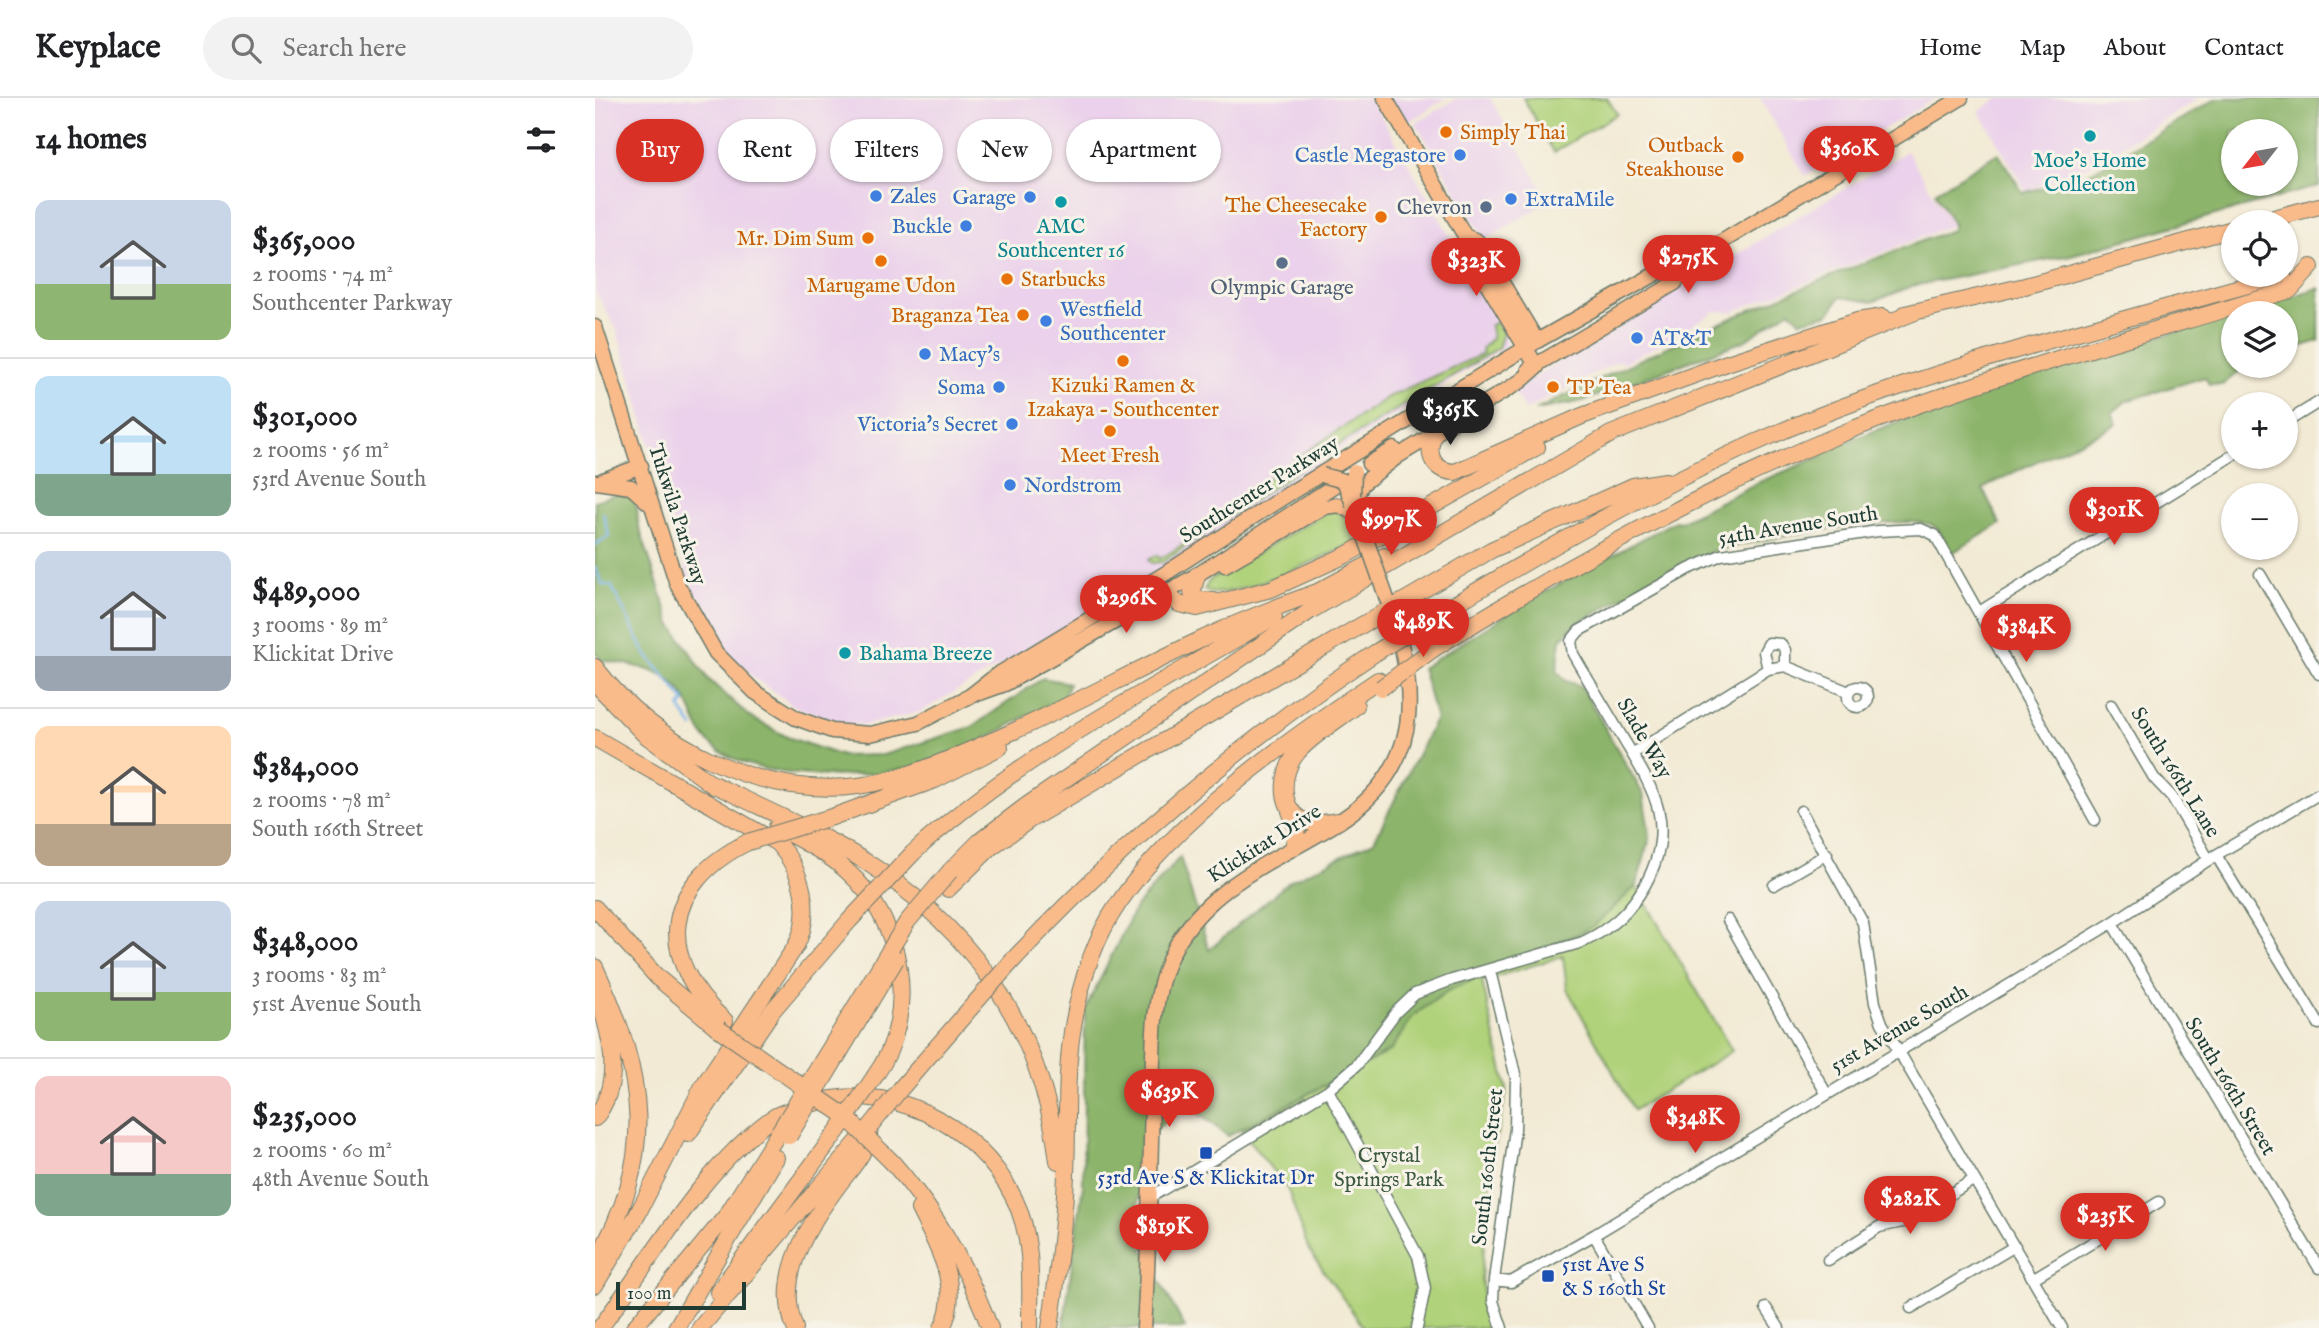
<!DOCTYPE html>
<html lang="en">
<head>
<meta charset="utf-8">
<style>
	body { margin:0; font-family:"IM FELL English",serif; background:#f2f2f2; color:#202124; height:100vh; display:flex; flex-direction:column; font-size:26px; white-space:nowrap }
	* { box-sizing:border-box; margin:0 }
	p { font-size:23px; color:#757577 }
	.icon { flex:none; width:38px; height:38px; fill:none; stroke:currentColor; stroke-width:2; stroke-linecap:round; stroke-linejoin:round }
	.map { position:relative; flex:1; overflow:hidden }
	.details { display:flex; flex-direction:column; background:#fff; width:595px }
	.details>* { flex:none }
	.guide { position:absolute; left:21px; top:21px; width:665px; height:63px; display:flex; gap:14px }
	.needle { width:46px; rotate:239deg }
	.controls { position:absolute; left:1626px; top:21px; display:grid; gap:14px }
	.controls a { display:grid; place-items:center; width:77px; height:77px; border-radius:50%; background:#fff; box-shadow:0 2px 5px #0004; font-size:35px }
	.scale { position:absolute; left:21px; bottom:18px; width:130px; box-sizing:border-box; padding-left:7px; border:4px solid #1f3d34; border-top:0; font-size:19px; line-height:24px; white-space:nowrap; color:#1f3d34; -webkit-text-stroke:5px #f7f3e8; paint-order:stroke }
	.price { position:absolute; translate:-50% -60px; padding:0 16px; border-radius:24px; background:#d93025; color:#fff; font-size:23px; line-height:46px; filter:drop-shadow(0 2px 4px #0008) }
	.price::after { content:''; position:absolute; left:50%; top:42px; width:21px; height:16px; margin-left:-10px; background:inherit; clip-path:polygon(0 0,100% 0,50% 100%) }
	.price.current { background:#222; color:#fff }
	ul { padding:0; list-style:none }
	li { display:flex; align-items:center; gap:21px; height:175px; padding:0 35px }
	li+li { border-top:2px solid #e0e0e0 }
	li span { display:grid; place-items:center; flex:none; width:196px; height:140px; border-radius:14px; color:#555 }
	li>.icon { margin-inline-start:auto }
	span .icon { width:84px; height:84px; fill:#fffc; stroke-width:1 }
	li b { font-size:30px }
	h2 { display:flex; justify-content:space-between; align-items:center; height:84px; padding:0 35px; font-size:30px }
	.pill { padding:0 24px; border-radius:32px; background:#fff; box-shadow:0 2px 5px #0004; font-size:24px; line-height:63px }
	.pill.current { background:#d93025; color:#fff }
	header { display:flex; align-items:center; gap:42px; box-sizing:border-box; height:98px; padding:0 35px; background:#fff; border-bottom:2px solid #e0e0e0 }
	header strong { font-size:33px }
	nav { display:flex; gap:38px; margin-inline-start:auto; font-size:24px }
	.search { width:490px; height:63px; background:#f2f2f2; display:flex; align-items:center; gap:18px; box-sizing:border-box; padding:0 24px; border-radius:38px; color:#757577; font-size:26px }
	main { display:flex; flex:1; min-height:0 }
	.map>svg:first-child { display:block }
</style>
</head>
<body>
<header>
<strong>Keyplace</strong>
<div class="search"><svg class="icon" aria-label="search" viewBox="0 0 24 24"><circle cx="10" cy="10" r="6"/><path d="M15 15l6 6"/></svg>Search here</div>
<nav><a>Home</a><a>Map</a><a>About</a><a>Contact</a></nav>
</header>
<main>
<section class="details">
<h2>14 homes<svg class="icon" aria-label="filters" viewBox="0 0 24 24"><path d="M4 7h16M4 17h16"/><circle cx="9" cy="7" r="2"/><circle cx="15" cy="17" r="2"/></svg></h2>
<ul>
<li><span style="background:linear-gradient(#c9d6e8 60%,#8fb573 0)"><svg class="icon" aria-label="home" viewBox="0 0 24 24"><path d="M3 11l9-7 9 7M6 9v11h12V9"/></svg></span><div><b>$365,000</b><p>2 rooms · 74 m²</p><p>Southcenter Parkway</p></div></li>
<li><span style="background:linear-gradient(#bfe0f5 70%,#7fa58c 0)"><svg class="icon" aria-label="home" viewBox="0 0 24 24"><path d="M3 11l9-7 9 7M6 9v11h12V9"/></svg></span><div><b>$301,000</b><p>2 rooms · 56 m²</p><p>53rd Avenue South</p></div></li>
<li><span style="background:linear-gradient(#c9d6e8 75%,#9aa5b1 0)"><svg class="icon" aria-label="home" viewBox="0 0 24 24"><path d="M3 11l9-7 9 7M6 9v11h12V9"/></svg></span><div><b>$489,000</b><p>3 rooms · 89 m²</p><p>Klickitat Drive</p></div></li>
<li><span style="background:linear-gradient(#ffd9b3 70%,#b9a48a 0)"><svg class="icon" aria-label="home" viewBox="0 0 24 24"><path d="M3 11l9-7 9 7M6 9v11h12V9"/></svg></span><div><b>$384,000</b><p>2 rooms · 78 m²</p><p>South 166th Street</p></div></li>
<li><span style="background:linear-gradient(#c9d6e8 65%,#8fb573 0)"><svg class="icon" aria-label="home" viewBox="0 0 24 24"><path d="M3 11l9-7 9 7M6 9v11h12V9"/></svg></span><div><b>$348,000</b><p>3 rooms · 83 m²</p><p>51st Avenue South</p></div></li>
<li><span style="background:linear-gradient(#f6c9c9 70%,#7fa58c 0)"><svg class="icon" aria-label="home" viewBox="0 0 24 24"><path d="M3 11l9-7 9 7M6 9v11h12V9"/></svg></span><div><b>$235,000</b><p>2 rooms · 60 m²</p><p>48th Avenue South</p></div></li>
</ul>
</section>
<div class="map">
<svg width="1724" height="1230" viewBox="0 0 1724 1230">
	<rect width="100%" height="100%" fill="#f7f3e8"/>
	<filter id="ink" filterUnits="userSpaceOnUse"><feTurbulence type="fractalNoise" baseFrequency=".0143" numOctaves="2"/><feDisplacementMap in="SourceGraphic" scale="14" xChannelSelector="R" yChannelSelector="G"/><feConvolveMatrix kernelMatrix="1 2 1 2 8 2 1 2 1" color-interpolation-filters="sRGB"/></filter>
	<filter id="wash" filterUnits="userSpaceOnUse"><feTurbulence type="fractalNoise" baseFrequency=".00686" numOctaves="4" result="noise"/><feDisplacementMap in="SourceGraphic" scale="28" xChannelSelector="R" yChannelSelector="G"/><feGaussianBlur stdDeviation="1.57" result="paint"/><feColorMatrix in="noise" values="0 0 0 0 0 0 0 0 0 0 0 0 0 0 0 0 0 1.4 0 .05"/><feComposite in="paint" operator="in"/></filter>
	<g filter="url(#wash)">
		<rect width="100%" height="100%" fill="#f2ead4"/>
		<path fill="#ebd1eb" d="M 0,0 L 775,0 L 910,233 L 911,248 L 722,366 L 575,468 L 325,614 L 271,627 L 246,625 L 201,609 L 162,582 L 134,556 L 97,492 L 22,232 L 0,193 Z
			M 790,0 L 852,0 L 806,28 Z
			M 863,0 L 895,0 L 954,103 L 890,142 L 821,25 Z
			M 1165,0 L 1341,0 L 1210,78 Z
			M 1405,0 L 1604,0 L 1495,68 L 1431,93 L 1384,13 Z
			M 1312,53 L 1357,127 L 1137,214 L 1120,213 L 1071,243 L 1028,265 L 1026,262 L 1017,266 L 930,312 L 918,292 Z"/>
		<path fill="#b0d27a" stroke="#688857" stroke-width="2" d="M 928,0 L 1012,0 L 1022,16 L 959,54 Z
			M 901,224 L 908,235 L 903,250 L 720,361 L 568,464 L 556,465 L 553,462 L 562,457 L 565,461 L 595,442 L 667,384 L 793,299 L 888,256 L 887,250 L 897,240 L 895,228 Z
			M 736,412 C 753,416 756,428 761,444 C 736,455 631,507 609,492 L 615,482 Z
			M 1041,788 L 1137,953 L 1039,1012 L 972,891 L 968,858 L 887,883 L 912,991 L 898,1056 L 886,1180 L 893,1230 L 769,1230 L 714,1152 L 693,1092 L 646,1032 L 796,952 L 818,918 L 852,893 L 998,829 Z"/>
		<path fill="#8cb46a" stroke="#56784f" stroke-width="2" fill-rule="evenodd" d="M 1622,0 L 1724,0 L 1724,88 L 1476,157 L 1317,188 L 1278,204 L 1245,199 L 1234,216 L 1205,223 L 1195,212 L 1149,243 L 988,303 L 941,312 C 1076,244 1213,184 1357,132 L 1358,126 L 1340,94 L 1403,55 L 1428,95 L 1491,77 ZM 1638,33 L 1690,33 L 1690,86 L 1638,86 Z
			M 1724,190 L 1724,243 L 1691,253 L 1690,215 L 1639,215 Z
			M 1638,216 L 1638,268 L 1651,268 L 1627,287 L 1614,286 L 1610,279 L 1531,303 L 1517,315 L 1522,326 C 1478,349 1431,365 1388,391 L 1405,426 L 1357,455 C 1352,447 1347,434 1339,428 C 1318,414 1146,444 1117,454 C 1069,471 1024,503 979,527 L 966,541 L 962,573 L 971,583 L 986,588 L 1048,696 L 1055,740 L 1041,788 L 998,829 L 852,893 L 818,918 L 796,952 L 633,1038 L 590,1005 L 548,1044 L 540,1136 L 590,1230 L 468,1230 L 488,1088 L 490,912 L 540,810 L 585,759 L 614,852 L 695,783 L 779,743 L 841,620 L 827,570 L 935,502 L 1080,423 L 1085,424 L 1162,385 L 1227,358 L 1230,352 L 1351,305 Z
			M 21,396 L 36,400 L 42,410 L 43,426 L 76,526 L 113,581 L 155,619 L 192,639 L 247,658 L 288,657 L 377,629 L 448,580 L 474,585 L 468,600 C 432,615 400,639 363,653 C 344,660 322,669 302,672 C 250,681 158,683 116,646 C 103,635 99,615 90,600 C 73,570 37,567 6,562 L 0,554 L 0,403 Z"/>
		<g fill="none" stroke-linecap="round" stroke-linejoin="round">
			<path stroke="#7cb6ed" stroke-width="2.5" d="M 0,447 L 14,438 L 8,415
				M 0,470 L 8,487 L 16,487 L 50,555 L 90,603 L 85,610 L 98,629"/>
		</g>
	</g>
	<g filter="url(#ink)">
		<g fill="none" stroke-linecap="round" stroke-linejoin="round">
			<g stroke="#697a6c" stroke-width="13">
				<path id="minor" d="M 1690,325 L 1724,304
					M 1665,476 L 1724,576
					M 1384,514 L 1638,357
					M 1173,571 L 1169,554 L 1174,545 L 1186,546 L 1190,552 L 1190,568
					M1253 599a10 10 0 1 1 20 0a10 10 0 1 1-20 0Z
					M 1516,607 L 1559,680 L 1577,699 L 1614,762
					M 1037,656 L 1173,571 L 1190,568 L 1254,594
					M 1206,713 L 1268,825 L 1280,905 L 1287,925 L 1467,1230
					M 1621,757 L 1724,926
					M 1179,787 L 1232,756
					M 1133,822 L 1231,995
					M 1517,825 L 1724,1170
					M 895,873 L 921,980 L 920,1031 L 899,1182 L 898,1203 L 907,1230
					M 733,992 L 823,1158 L 830,1190 L 822,1230
					M 554,1100 L 733,992 L 762,967 L 801,914 L 820,896 L 857,882 L 988,844 C 1015,831 1035,814 1050,787 C 1083,727 1059,692 1027,639 C 1011,611 994,584 978,556 L 976,543 L 984,533 L 1094,471 L 1126,457 L 1283,433 L 1326,431 L 1340,437 L 1500,722
					M 999,1137 L 1053,1230
					M 1233,1162 L 1284,1129 L 1312,1123 L 1378,1082
					M 1439,1180 L 1564,1104
					M 899,1182 L 916,1184 L 999,1137 L 1517,825 L 1621,757 L 1724,696
					M 1171,1210 L 1184,1230
					M 1316,1210 L 1420,1148"/>
			</g>
			<g stroke="#697a6c" stroke-width="17">
				<path id="major" d="M 790,0 L 870,138 L 871,150 L 942,269
					M 870,138 L 882,143 L 942,243
					M 0,229 L 82,486 L 121,555 L 160,594 L 201,620 L 237,633 L 275,636 L 323,625 L 375,598 L 402,577 L 571,475 L 687,400 L 942,243 L 1071,170 L 1093,164 L 1366,0
					M 934,271 L 1080,185 L 1093,164
					M 774,366 L 799,351
					M 8,382 L 46,368
					M 1,384 L 36,389 L 55,406
					M 767,430 L 758,406 L 767,386 L 803,358 L 926,283 L 942,269
					M 630,467 L 729,409 L 744,407 L 762,416
					M 385,595 L 410,586 L 602,477 L 740,387
					M 549,1230 C 554,1155 555,1079 557,1003 C 559,956 555,906 574,862 C 594,816 631,789 673,764 C 700,749 730,734 755,716 C 833,658 820,580 792,501"/>
			</g>
			<g stroke="#697a6c" stroke-width="18">
				<path id="highway" d="M 1664,124 L 1724,108
					M 1310,216 L 1430,188 L 1638,131
					M 838,339 C 831,358 839,373 860,374 L 987,318 L 1132,265 L 1262,223 L 1288,219
					M 602,477 L 597,495 L 605,502 L 619,503
					M 826,493 L 896,452 L 1038,388 L 1071,383
					M 570,495 L 584,506 L 602,510 L 676,491 L 751,457 L 942,349
					M 717,497 L 789,458
					M 832,523 C 970,439 1113,357 1266,302 C 1404,253 1547,217 1688,177
					M 838,551 C 966,471 1101,396 1241,338 C 1388,278 1544,238 1695,192 L 1716,169
					M 0,569 C 60,648 164,700 263,688 C 314,681 361,658 408,638 C 474,609 537,574 603,543 C 642,524 684,508 725,493
					M 0,585 L 49,636 L 119,688
					M 0,640 L 182,745 C 208,773 218,814 201,848 L 108,988 L 40,1121
					M 112,683 C 169,712 230,736 282,771 C 386,841 448,939 463,1063
					M 695,713 L 702,731 L 698,750
					M 237,719 L 340,682 L 405,649
					M 744,723 C 734,724 722,727 712,724 C 683,714 685,675 702,655 C 717,637 742,623 761,608
					M 182,729 C 205,742 231,754 251,772 C 308,822 325,915 280,978
					M 318,755 C 423,658 556,591 679,519
					M 356,772 L 385,743 L 431,708 L 715,513 L 1016,336 L 1320,214
					M 353,791 L 396,749 L 436,721 L 760,531
					M 0,810 L 63,880 L 123,930
					M 419,861 C 527,746 648,643 780,555
					M 0,869 C 51,979 62,1057 0,1165
					M 0,891 C 15,932 30,982 0,1020
					M 130,923 C 59,860 67,786 153,744
					M 307,989 L 379,906
					M 93,1036 L 178,912 L 254,823
					M 297,1064 C 341,1114 372,1168 395,1230
					M 324,1111 C 342,1148 368,1189 347,1230
					M 0,1187 L 44,1114
					M 123,1194 L 243,1032
					M 5,1230 C 55,1163 108,1070 176,1021 C 185,1014 199,1011 210,1008 C 291,979 382,1025 419,1100 C 439,1141 435,1185 435,1230
					M 39,1230 L 132,1117 L 184,1034
					M 81,1230 L 181,1060
					M 105,1230 L 275,1029
					M 200,1230 C 179,1177 214,1127 245,1085 C 259,1067 273,1053 275,1029
					M 455,1230 C 462,1179 469,1129 471,1077 C 473,1029 470,982 477,934 C 484,890 498,843 523,806 C 580,721 699,638 783,582"/>
			</g>
			<use href="#minor" stroke="#fff" stroke-width="10"/>
			<use href="#major" stroke="#fabb8b" stroke-width="14"/>
			<use href="#highway" stroke="#fabb8b" stroke-width="16"/>
			<g stroke="#697a6c" stroke-width="17" stroke-linecap="butt">
				<path id="major-bridge" d="M 727,377 L 749,383 L 758,406
					M 758,397 L 759,374
					M 767,430 L 792,501"/>
			</g>
			<g stroke="#697a6c" stroke-width="18" stroke-linecap="butt">
				<path id="highway-bridge" d="M 760,531 L 826,493
					M 780,555 L 832,523
					M 786,590 L 838,551
					M 153,744 L 237,719
					M 254,823 L 318,755
					M 379,906 L 419,861
					M 124,931 L 250,1018 L 297,1064
					M 275,1029 L 307,989
					M 243,1032 L 280,978
					M 184,1034 L 312,824 L 356,772
					M 194,1038 L 301,861"/>
			</g>
			<use href="#major-bridge" stroke="#fabb8b" stroke-width="14"/>
			<use href="#highway-bridge" stroke="#fabb8b" stroke-width="16"/>
		</g>
	</g>
	<g fill="#e8710a" stroke="#f7f3e8" stroke-width="2.5">
		<circle cx="851" cy="34" r="7"/>
		<circle cx="1143" cy="59" r="7"/>
		<circle cx="786" cy="119" r="7"/>
		<circle cx="273" cy="140" r="7"/>
		<circle cx="286" cy="163" r="7"/>
		<circle cx="412" cy="181" r="7"/>
		<circle cx="428" cy="217" r="7"/>
		<circle cx="528" cy="263" r="7"/>
		<circle cx="958" cy="289" r="7"/>
		<circle cx="515" cy="333" r="7"/>
	</g>
	<g fill="#0f9aa8" stroke="#f7f3e8" stroke-width="2.5">
		<circle cx="1495" cy="38" r="7"/>
		<circle cx="466" cy="104" r="7"/>
		<circle cx="250" cy="555" r="7"/>
	</g>
	<g fill="#3f7fe0" stroke="#f7f3e8" stroke-width="2.5">
		<circle cx="865" cy="57" r="7"/>
		<circle cx="281" cy="98" r="7"/>
		<circle cx="435" cy="99" r="7"/>
		<circle cx="916" cy="101" r="7"/>
		<circle cx="371" cy="128" r="7"/>
		<circle cx="451" cy="223" r="7"/>
		<circle cx="1042" cy="240" r="7"/>
		<circle cx="330" cy="256" r="7"/>
		<circle cx="404" cy="289" r="7"/>
		<circle cx="417" cy="326" r="7"/>
		<circle cx="415" cy="387" r="7"/>
	</g>
	<g fill="#5c6f8a" stroke="#f7f3e8" stroke-width="2.5">
		<circle cx="891" cy="109" r="7"/>
		<circle cx="687" cy="165" r="7"/>
	</g>
	<g fill="#1a4fb4" stroke="#f7f3e8" stroke-width="2.5">
		<rect x="604" y="1048" width="14" height="14" rx="3.5"/>
		<rect x="946" y="1171" width="14" height="14" rx="3.5"/>
	</g>
	<g text-anchor="middle" stroke-width="6" stroke-linejoin="round" paint-order="stroke">
		<g font-size="21" fill="#c56008" stroke="#f7f3e8" text-anchor="end">
			<text x="865" y="41" text-anchor="start">Simply Thai</text>
			<text x="1129" y="54">Outback<tspan x="1129" dy="24">Steakhouse</tspan></text>
			<text x="772" y="114">The Cheesecake<tspan x="772" dy="24">Factory</tspan></text>
			<text x="259" y="147">Mr. Dim Sum</text>
			<text x="426" y="188" text-anchor="start">Starbucks</text>
			<text x="286" y="194" text-anchor="middle">Marugame Udon</text>
			<text x="414" y="224">Braganza Tea</text>
			<text x="528" y="294" text-anchor="middle">Kizuki Ramen &amp;<tspan x="528" dy="24">Izakaya - Southcenter</tspan></text>
			<text x="972" y="296" text-anchor="start">TP Tea</text>
			<text x="515" y="364" text-anchor="middle">Meet Fresh</text>
		</g>
		<g font-size="21" fill="#366cbe" stroke="#f7f3e8" text-anchor="start">
			<text x="851" y="64" text-anchor="end">Castle Megastore</text>
			<text x="295" y="105">Zales</text>
			<text x="421" y="106" text-anchor="end">Garage</text>
			<text x="930" y="108">ExtraMile</text>
			<text x="357" y="135" text-anchor="end">Buckle</text>
			<text x="465" y="218">Westfield<tspan x="465" dy="24">Southcenter</tspan></text>
			<text x="1056" y="247">AT&amp;T</text>
			<text x="344" y="263">Macy's</text>
			<text x="390" y="296" text-anchor="end">Soma</text>
			<text x="403" y="333" text-anchor="end">Victoria's Secret</text>
			<text x="429" y="394">Nordstrom</text>
		</g>
		<g font-size="21" fill="#0d838f" stroke="#f7f3e8">
			<text x="1495" y="69">Moe's Home<tspan x="1495" dy="24">Collection</tspan></text>
			<text x="466" y="135">AMC<tspan x="466" dy="24">Southcenter 16</tspan></text>
			<text x="264" y="562" text-anchor="start">Bahama Breeze</text>
		</g>
		<g font-size="21" fill="#4e5e75" stroke="#f7f3e8" text-anchor="end">
			<text x="877" y="116">Chevron</text>
			<text x="687" y="196" text-anchor="middle">Olympic Garage</text>
		</g>
		<g font-size="21" fill="#1f3d34" stroke="#f7f3e8">
			<text transform="translate(664 391) rotate(-32)" y="7">Southcenter Parkway</text>
			<text transform="translate(83 416) rotate(72)" y="7">Tukwila Parkway</text>
			<text transform="translate(1203 427) rotate(-9)" y="7">54th Avenue South</text>
			<text transform="translate(1050 640) rotate(60)" y="7">Slade Way</text>
			<text transform="translate(1581 674) rotate(58)" y="7">South 166th Lane</text>
			<text transform="translate(669 745) rotate(-32)" y="7">Klickitat Drive</text>
			<text transform="translate(1304 930) rotate(-30)" y="7">51st Avenue South</text>
			<text transform="translate(1636 988) rotate(59)" y="7">South 166th Street</text>
			<text transform="translate(892 1069) rotate(-84)" y="7">South 160th Street</text>
		</g>
		<g font-size="21" fill="#3c5b42" stroke="#f7f3e8">
			<text x="794" y="1064">Crystal<tspan x="794" dy="24">Springs Park</tspan></text>
		</g>
		<g font-size="21" fill="#164399" stroke="#f7f3e8">
			<text x="611" y="1086">53rd Ave S &amp; Klickitat Dr</text>
			<text x="967" y="1173" text-anchor="start">51st Ave S<tspan x="967" dy="24">&amp; S 160th St</tspan></text>
		</g>
	</g>
</svg>
<div class="controls">
<a><svg class="needle" viewBox="-14 -14 28 28"><path d="M0-13l5 13h-10z" fill="#e53935"/><path d="M0 13l5-13h-10z" fill="#757577"/></svg></a>
<a><svg class="icon" aria-label="locate" viewBox="0 0 24 24"><circle cx="12" cy="12" r="6"/><path d="M12 2v4M12 18v4M2 12h4M18 12h4"/></svg></a>
<a><svg class="icon" aria-label="layers" viewBox="0 0 24 24"><path d="M12 4l9 5-9 5-9-5zM3 14l9 5 9-5"/></svg></a>
<a>+</a>
<a>−</a>
</div>
<div class="scale">100 m</div>
<b class="price" style="left:1254px;top:88px">$360K</b>
<b class="price" style="left:1093px;top:197px">$275K</b>
<b class="price" style="left:881px;top:200px">$323K</b>
<b class="price current" style="left:855px;top:349px">$365K</b>
<b class="price" style="left:1519px;top:449px">$301K</b>
<b class="price" style="left:796px;top:459px">$997K</b>
<b class="price" style="left:531px;top:537px">$296K</b>
<b class="price" style="left:828px;top:561px">$489K</b>
<b class="price" style="left:1431px;top:566px">$384K</b>
<b class="price" style="left:574px;top:1031px">$639K</b>
<b class="price" style="left:1100px;top:1057px">$348K</b>
<b class="price" style="left:1315px;top:1138px">$282K</b>
<b class="price" style="left:1510px;top:1155px">$235K</b>
<b class="price" style="left:569px;top:1166px">$819K</b>
<div class="guide">
<a class="pill current">Buy</a>
<a class="pill">Rent</a>
<a class="pill">Filters</a>
<a class="pill">New</a>
<a class="pill">Apartment</a>
</div>
</div>
</main>
</body>
</html>
